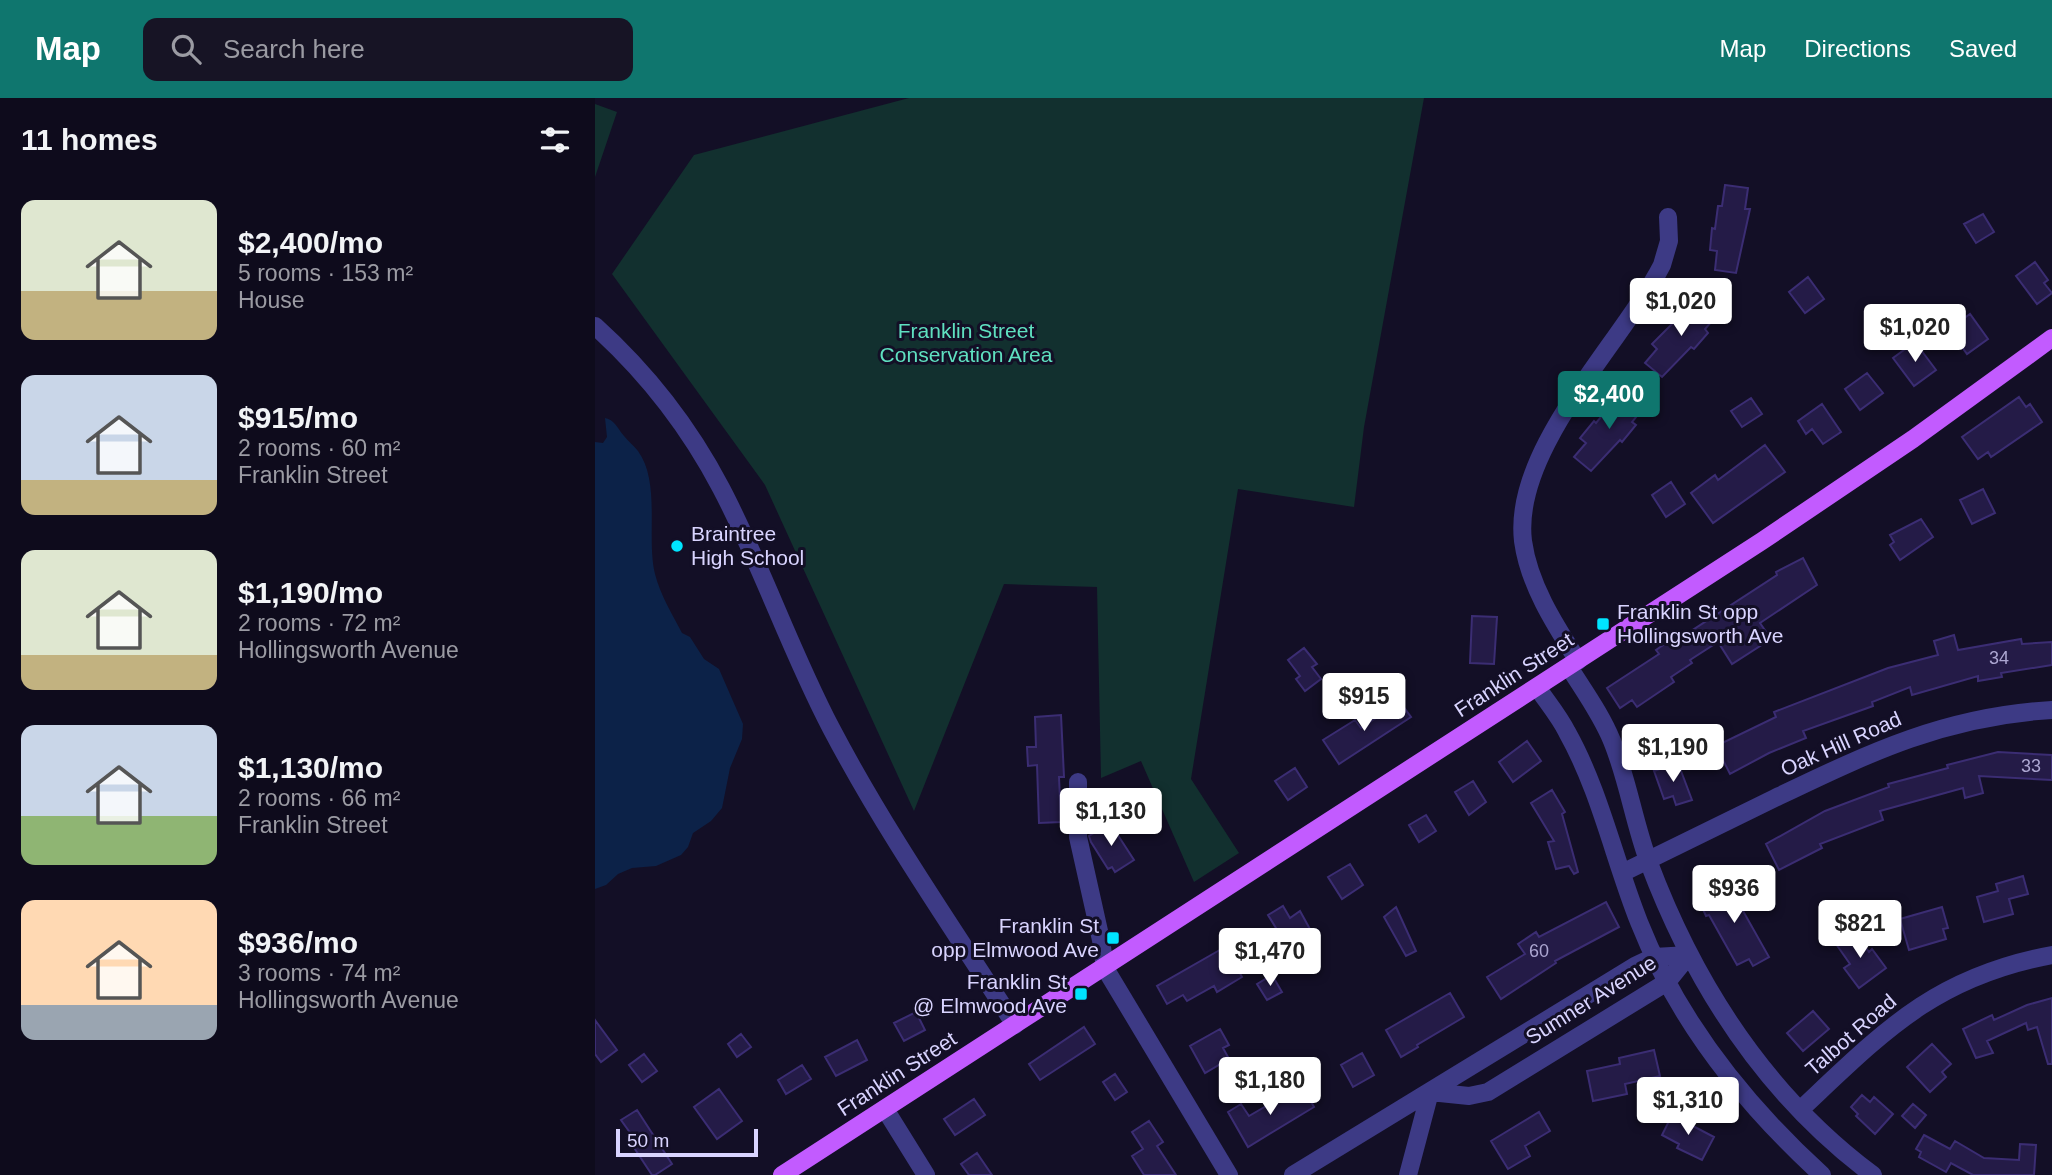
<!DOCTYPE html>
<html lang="en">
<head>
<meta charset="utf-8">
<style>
	body { margin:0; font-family:Arial,sans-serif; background:#171425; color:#f1f3f6; height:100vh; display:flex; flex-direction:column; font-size:26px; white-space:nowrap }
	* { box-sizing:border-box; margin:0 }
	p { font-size:23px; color:#9b9ba3 }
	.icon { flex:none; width:38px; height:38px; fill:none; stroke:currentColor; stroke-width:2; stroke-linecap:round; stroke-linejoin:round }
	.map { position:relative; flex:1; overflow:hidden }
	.panel { display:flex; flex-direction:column; background:#0e0b1c; width:595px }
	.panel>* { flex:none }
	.scale { position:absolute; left:21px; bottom:18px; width:142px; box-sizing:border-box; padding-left:7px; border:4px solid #d9d4ff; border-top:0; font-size:19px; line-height:24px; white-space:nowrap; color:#d9d4ff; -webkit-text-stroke:5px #130f26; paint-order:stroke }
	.price { position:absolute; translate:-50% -60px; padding:0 16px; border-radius:7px; background:#fff; color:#222; font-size:23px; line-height:46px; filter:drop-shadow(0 2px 4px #0008) }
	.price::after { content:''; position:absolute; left:50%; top:42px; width:21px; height:16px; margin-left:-10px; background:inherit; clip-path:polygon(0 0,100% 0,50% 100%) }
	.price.on { background:#0f766e; color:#fff }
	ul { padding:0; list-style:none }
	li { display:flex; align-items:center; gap:21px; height:175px; padding:0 21px }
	li span { display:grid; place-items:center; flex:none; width:196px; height:140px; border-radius:14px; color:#555 }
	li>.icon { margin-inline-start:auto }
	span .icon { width:84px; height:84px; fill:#fffc; stroke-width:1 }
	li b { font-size:30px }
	h2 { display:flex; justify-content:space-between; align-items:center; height:84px; padding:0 21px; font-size:30px }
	header { display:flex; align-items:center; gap:42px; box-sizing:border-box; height:98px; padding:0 35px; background:#0f766e; color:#fff }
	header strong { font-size:33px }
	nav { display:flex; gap:38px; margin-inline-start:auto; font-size:24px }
	.search { width:490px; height:63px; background:#171425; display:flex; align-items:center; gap:18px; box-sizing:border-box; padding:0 24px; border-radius:14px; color:#9b9ba3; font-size:26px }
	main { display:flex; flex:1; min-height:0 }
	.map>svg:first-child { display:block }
</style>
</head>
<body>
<header>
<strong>Map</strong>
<div class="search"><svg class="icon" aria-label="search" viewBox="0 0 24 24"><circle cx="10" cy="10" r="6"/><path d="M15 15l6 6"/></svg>Search here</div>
<nav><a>Map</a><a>Directions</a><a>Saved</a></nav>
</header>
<main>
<section class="panel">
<h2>11 homes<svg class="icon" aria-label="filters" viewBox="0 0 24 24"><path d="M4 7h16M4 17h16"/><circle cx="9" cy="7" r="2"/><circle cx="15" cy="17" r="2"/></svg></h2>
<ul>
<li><span style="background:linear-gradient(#dfe7d0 65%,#c2b280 0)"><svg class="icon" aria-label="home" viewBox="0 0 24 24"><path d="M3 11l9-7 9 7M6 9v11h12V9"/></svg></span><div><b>$2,400/mo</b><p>5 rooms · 153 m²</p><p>House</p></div></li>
<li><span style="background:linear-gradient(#c9d6e8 75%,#c2b280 0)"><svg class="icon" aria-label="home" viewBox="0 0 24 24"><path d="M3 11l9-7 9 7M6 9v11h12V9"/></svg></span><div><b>$915/mo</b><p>2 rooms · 60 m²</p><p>Franklin Street</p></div></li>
<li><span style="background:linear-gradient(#dfe7d0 75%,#c2b280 0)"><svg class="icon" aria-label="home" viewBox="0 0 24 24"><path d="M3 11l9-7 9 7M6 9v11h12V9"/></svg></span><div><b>$1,190/mo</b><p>2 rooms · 72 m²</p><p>Hollingsworth Avenue</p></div></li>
<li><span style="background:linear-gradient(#c9d6e8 65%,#8fb573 0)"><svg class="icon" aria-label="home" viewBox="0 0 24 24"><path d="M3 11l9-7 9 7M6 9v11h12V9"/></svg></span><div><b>$1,130/mo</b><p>2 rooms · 66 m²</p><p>Franklin Street</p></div></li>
<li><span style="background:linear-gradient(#ffd9b3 75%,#9aa5b1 0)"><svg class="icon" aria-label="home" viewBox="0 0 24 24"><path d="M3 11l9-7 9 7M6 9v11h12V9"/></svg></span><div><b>$936/mo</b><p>3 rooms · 74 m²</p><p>Hollingsworth Avenue</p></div></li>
</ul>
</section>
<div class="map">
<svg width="1457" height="1077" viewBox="0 0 1457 1077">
	<rect width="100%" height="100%" fill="#130f26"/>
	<path fill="#12302f" d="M 314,0 L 829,0 L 769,329 L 759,409 L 643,391 L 596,681 L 644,755 L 599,784 L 546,663 L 506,680 L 502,489 L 409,486 L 319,713 L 170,387 L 17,176 L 99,57 Z
		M 0,6 L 22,14 L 0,79 Z"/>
	<path fill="#0c2248" d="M 10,320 C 20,322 22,330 29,338 C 33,343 39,348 43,353 C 66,385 51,439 60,476 C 65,496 77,516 87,535 L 95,539 L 109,561 L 124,571 L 148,626 L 147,641 L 135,670 L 127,710 L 116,723 L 98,735 L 93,749 L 86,757 L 61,768 L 37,770 L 23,776 L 11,787 L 0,791 L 0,344 L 8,345 L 12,339 Z"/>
	<path fill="#241b47" stroke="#3b2d73" stroke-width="2" d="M 1130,87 L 1153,90 L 1150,111 L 1155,111 L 1141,175 L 1120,172 L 1122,153 L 1115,152 L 1117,130 L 1120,131 L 1123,108 L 1127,108 Z
		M 1388,116 L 1399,134 L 1381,145 L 1369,126 Z
		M 1440,164 L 1453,182 L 1449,185 L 1457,195 L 1442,206 L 1421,178 Z
		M 1213,179 L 1229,201 L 1210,215 L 1194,194 Z
		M 1106,201 L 1123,216 L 1110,231 L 1113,235 L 1099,251 L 1096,249 L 1067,279 L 1050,265 L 1062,251 L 1057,246 L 1089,214 L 1092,217 Z
		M 1362,213 L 1368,221 L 1375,216 L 1393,241 L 1372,256 L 1349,224 Z
		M 1320,244 L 1341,272 L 1319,288 L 1298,260 Z
		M 1272,275 L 1288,295 L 1265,312 L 1250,291 Z
		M 1032,294 L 1050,308 L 1037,324 L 1041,327 L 1027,344 L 1025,342 L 996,373 L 979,359 L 991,345 L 985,340 L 999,323 L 1001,325 L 1016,307 L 1019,310 Z
		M 1424,299 L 1431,309 L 1435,306 L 1447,324 L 1396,359 L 1393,354 L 1383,361 L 1367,339 Z
		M 1156,300 L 1167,316 L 1147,329 L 1136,313 Z
		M 1227,306 L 1246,334 L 1228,346 L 1217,331 L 1211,336 L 1203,323 Z
		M 1170,347 L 1190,374 L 1118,425 L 1096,395 L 1120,377 L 1123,382 Z
		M 1076,384 L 1090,406 L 1071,419 L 1057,397 Z
		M 1388,391 L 1400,415 L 1377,426 L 1365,402 Z
		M 1326,421 L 1338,439 L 1305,462 L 1295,447 L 1299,444 L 1295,437 Z
		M 1208,460 L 1222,487 L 1165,525 L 1176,541 L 1137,566 L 1123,544 L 1095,562 L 1097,565 L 1076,579 L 1079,584 L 1042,609 L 1037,602 L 1025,610 L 1012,590 L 1064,556 L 1061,552 L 1080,539 L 1082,542 L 1182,477 L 1181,474 Z
		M 877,518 L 902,519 L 899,566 L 875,565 Z
		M 1359,537 L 1363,552 L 1426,541 L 1427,546 L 1457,544 L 1457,567 L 1406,575 L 1407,579 L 1383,583 L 1383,578 L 1317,597 L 1315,589 L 1277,604 L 1278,608 L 1208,633 L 1211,640 L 1174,655 L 1135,676 L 1121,648 L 1181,619 L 1179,614 L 1293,570 L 1343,557 L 1339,543 Z
		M 709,550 L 722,566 L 717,569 L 726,581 L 710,593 L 701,581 L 705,578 L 693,562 Z
		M 805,604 L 816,619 L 744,666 L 728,642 L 760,622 L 766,630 Z
		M 466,617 L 469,679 L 464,679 L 466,724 L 444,725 L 442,667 L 433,668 L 432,649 L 441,649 L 440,619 Z
		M 932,643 L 946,663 L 918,684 L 904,664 Z
		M 1403,654 L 1457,657 L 1457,682 L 1384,678 L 1388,695 L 1370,700 L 1368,690 L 1285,713 L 1288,722 L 1225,746 L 1227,750 L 1184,772 L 1171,746 L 1230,713 L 1294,689 L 1293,686 L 1353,670 L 1352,667 Z
		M 1083,665 L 1097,702 L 1081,707 L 1078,698 L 1069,701 L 1059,673 Z
		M 700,670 L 712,689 L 693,702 L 680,683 Z
		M 878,683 L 891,704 L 874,717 L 860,694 Z
		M 957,692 L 970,714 L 967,716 L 983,774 L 979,776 L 974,768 L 961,771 L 953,744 L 959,743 L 936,705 Z
		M 831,717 L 841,733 L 824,744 L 814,727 Z
		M 515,725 L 539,762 L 520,774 L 517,769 L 513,771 L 496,744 L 494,738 Z
		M 755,766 L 768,787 L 747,801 L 733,779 Z
		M 1428,778 L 1433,796 L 1414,801 L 1418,816 L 1389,824 L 1382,799 L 1403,793 L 1401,786 Z
		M 1140,784 L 1148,802 L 1143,804 L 1174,859 L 1158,868 L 1154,861 L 1142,867 L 1114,817 L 1111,818 L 1103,800 Z
		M 1011,804 L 1024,829 L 960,863 L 961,865 L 906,901 L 892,879 L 930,856 L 923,846 L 941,834 L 944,839 Z
		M 688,808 L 695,820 L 705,813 L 716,833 L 692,848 L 673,817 Z
		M 801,809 L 821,853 L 811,858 L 789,819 Z
		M 1347,809 L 1353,830 L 1348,831 L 1351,841 L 1314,852 L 1305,821 Z
		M 1259,833 L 1274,854 L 1277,851 L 1291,870 L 1264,890 L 1249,870 L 1255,866 L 1241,846 Z
		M 630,849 L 647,879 L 622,894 L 619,888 L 592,903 L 588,897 L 572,906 L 562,888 Z
		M 677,877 L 687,894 L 672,902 L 662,886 Z
		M 855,895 L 869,919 L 822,947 L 823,949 L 806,959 L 791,932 Z
		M 1457,900 L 1457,966 L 1453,966 L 1442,929 L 1433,932 L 1431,925 L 1392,943 L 1398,955 L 1381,960 L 1368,931 L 1397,917 L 1399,922 L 1432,907 Z
		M 1218,913 L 1234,931 L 1208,953 L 1192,935 Z
		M 321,914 L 330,932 L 309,943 L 299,925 Z
		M 0,922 L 22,952 L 6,964 L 0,956 Z
		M 489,929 L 500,946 L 445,982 L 434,966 Z
		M 625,931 L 634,947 L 628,950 L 634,961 L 610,975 L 595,948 Z
		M 146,936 L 156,949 L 142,959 L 133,946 Z
		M 262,942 L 272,962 L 241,978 L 230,959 Z
		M 1337,946 L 1356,966 L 1347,974 L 1351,979 L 1335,994 L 1312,969 Z
		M 1059,952 L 1065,978 L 1030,986 L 1032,996 L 998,1003 L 992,973 L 1025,966 L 1024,960 Z
		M 767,955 L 779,977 L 758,989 L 746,967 Z
		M 49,956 L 62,973 L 47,984 L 34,967 Z
		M 207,967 L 216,981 L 191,996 L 183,982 Z
		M 520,976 L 532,994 L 520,1002 L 508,984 Z
		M 124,991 L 147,1023 L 122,1041 L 99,1009 Z
		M 710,993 L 719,1009 L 653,1049 L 633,1014 L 646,1006 L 654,1018 L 695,994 L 699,1000 Z
		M 1267,997 L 1275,1004 L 1279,999 L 1298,1016 L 1280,1036 L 1261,1018 L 1263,1016 L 1256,1009 Z
		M 379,1001 L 390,1017 L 360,1037 L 349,1021 Z
		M 1318,1006 L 1331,1017 L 1320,1030 L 1307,1018 Z
		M 42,1012 L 77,1066 L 60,1077 L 57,1077 L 32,1039 L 36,1036 L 26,1022 Z
		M 944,1014 L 955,1033 L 930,1048 L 935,1058 L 913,1071 L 896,1043 Z
		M 1077,1017 L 1119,1039 L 1107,1062 L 1082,1050 L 1084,1046 L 1067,1037 Z
		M 554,1023 L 568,1044 L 562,1048 L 581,1077 L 549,1077 L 537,1058 L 548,1051 L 537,1034 Z
		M 1329,1037 L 1355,1051 L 1360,1043 L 1389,1060 L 1424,1062 L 1425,1046 L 1441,1047 L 1439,1077 L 1378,1077 L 1356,1065 L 1351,1074 L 1324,1059 L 1326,1054 L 1321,1051 Z
		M 382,1055 L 397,1077 L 374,1077 L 366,1066 Z"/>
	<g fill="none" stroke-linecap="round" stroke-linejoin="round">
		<path stroke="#3d3a85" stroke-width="18" d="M 0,228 C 51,274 94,329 126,390 C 167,468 195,552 236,630 C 290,733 357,829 420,927
			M 983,563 C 960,527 934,487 928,443 C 917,351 1027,245 1067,167 L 1074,143 L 1073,119
			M 974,569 C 989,593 1006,616 1017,643 C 1033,682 1039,725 1054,765 C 1100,887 1172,998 1278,1077
			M 942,589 C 952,604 964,618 972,634 C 1005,693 1019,761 1044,824 C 1083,923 1148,1005 1227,1077
			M 483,684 L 483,739 L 506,842 L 510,870 L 634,1077
			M 1027,775 C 1078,750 1129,725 1180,700 C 1274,655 1350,618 1457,612
			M 290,1011 L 331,1077
			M 1205,1012 C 1288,934 1339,879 1457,857
			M 698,1077 L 1040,868 L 1059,859 L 1094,857 L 1072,884 L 893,994 L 874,998 L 835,994
			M 813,1077 L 835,994"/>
		<path stroke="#c25bff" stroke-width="18" d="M 187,1077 L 1167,443 L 1318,341 L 1457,240"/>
	</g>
	<g fill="#00e5ff" stroke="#130f26" stroke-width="2.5">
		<circle cx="82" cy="448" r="7"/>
		<rect x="1001" y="519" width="14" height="14" rx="3.5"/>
		<rect x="511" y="833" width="14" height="14" rx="3.5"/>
		<rect x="479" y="889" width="14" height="14" rx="3.5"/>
	</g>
	<g text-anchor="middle" stroke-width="6" stroke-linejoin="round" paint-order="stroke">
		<g font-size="18" fill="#aca6d1">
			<text x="1404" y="566">34</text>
			<text x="1436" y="674">33</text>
			<text x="944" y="859">60</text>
		</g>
		<g font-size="21" fill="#5fe0c0" stroke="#130f26">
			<text x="371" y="240">Franklin Street<tspan x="371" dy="24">Conservation Area</tspan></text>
		</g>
		<g font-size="21" fill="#d9d4ff" stroke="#130f26" text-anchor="start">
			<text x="96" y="443">Braintree<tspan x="96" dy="24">High School</tspan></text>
			<text x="1022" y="521">Franklin St opp<tspan x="1022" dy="24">Hollingsworth Ave</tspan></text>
			<text x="504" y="835" text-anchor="end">Franklin St<tspan x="504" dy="24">opp Elmwood Ave</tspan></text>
			<text x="472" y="891" text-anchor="end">Franklin St<tspan x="472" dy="24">@ Elmwood Ave</tspan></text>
		</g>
		<g font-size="21" fill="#d9d4ff" stroke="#130f26">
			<text transform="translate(919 577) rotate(-33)" y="7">Franklin Street</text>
			<text transform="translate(1246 646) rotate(-24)" y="7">Oak Hill Road</text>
			<text transform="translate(996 902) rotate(-32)" y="7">Sumner Avenue</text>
			<text transform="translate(1256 937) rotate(-41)" y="7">Talbot Road</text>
			<text transform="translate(302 976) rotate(-33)" y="7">Franklin Street</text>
		</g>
	</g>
</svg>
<div class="scale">50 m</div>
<b class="price" style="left:1086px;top:240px">$1,020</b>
<b class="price" style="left:1320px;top:266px">$1,020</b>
<b class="price on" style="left:1014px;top:333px">$2,400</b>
<b class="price" style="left:769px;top:635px">$915</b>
<b class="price" style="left:1078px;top:686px">$1,190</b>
<b class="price" style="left:516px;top:750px">$1,130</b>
<b class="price" style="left:1139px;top:827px">$936</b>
<b class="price" style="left:1265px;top:862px">$821</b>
<b class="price" style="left:675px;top:890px">$1,470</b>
<b class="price" style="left:675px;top:1019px">$1,180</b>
<b class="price" style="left:1093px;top:1039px">$1,310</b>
</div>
</main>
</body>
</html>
